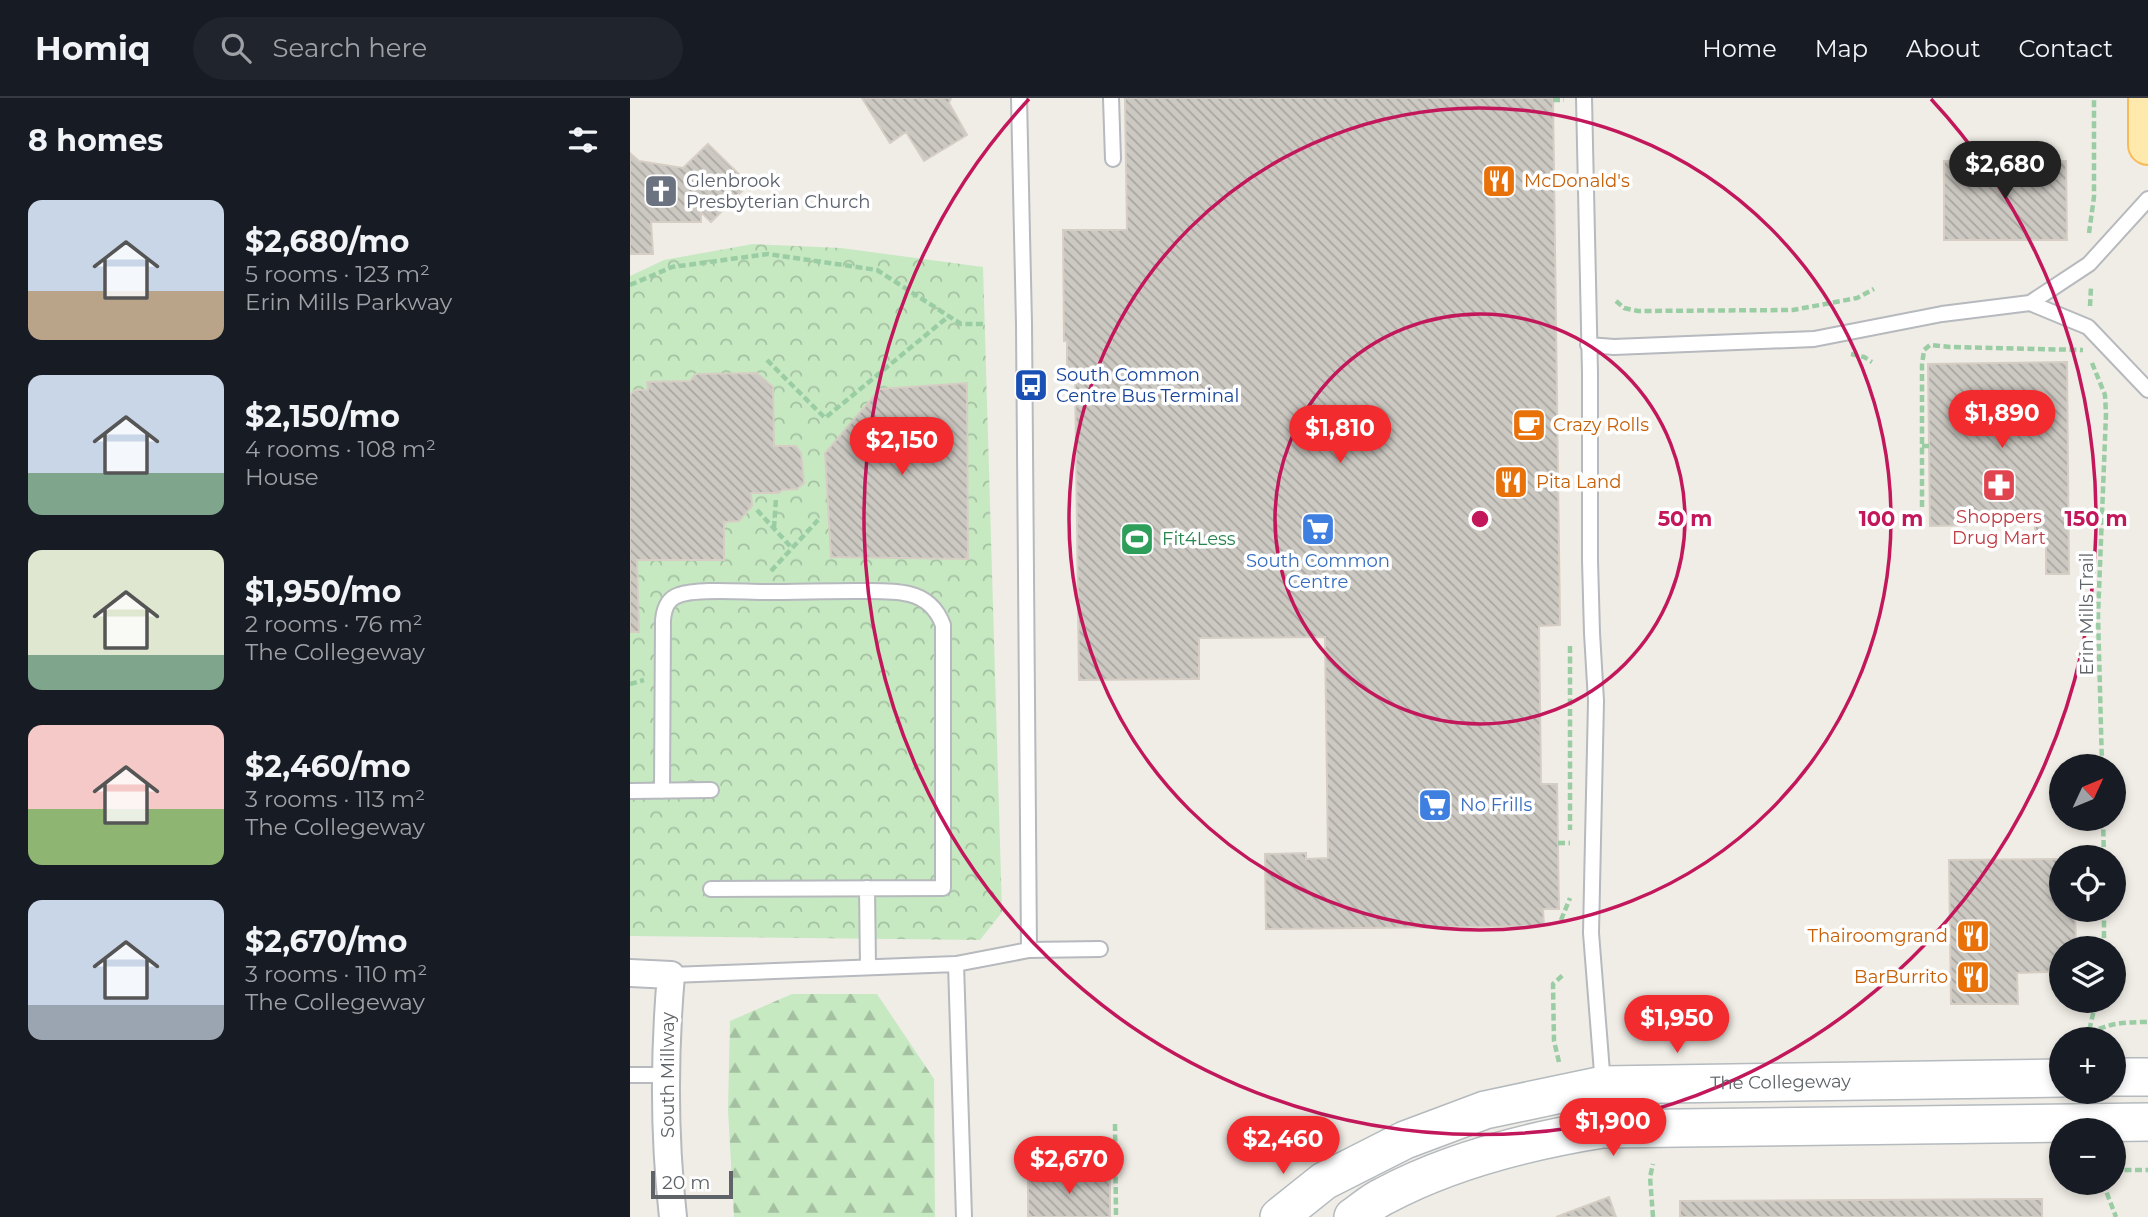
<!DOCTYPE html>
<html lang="en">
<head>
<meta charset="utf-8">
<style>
	body { margin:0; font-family:Montserrat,sans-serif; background:#20242c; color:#f1f3f6; height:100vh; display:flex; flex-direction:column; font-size:26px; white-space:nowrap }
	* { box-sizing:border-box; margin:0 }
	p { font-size:23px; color:#9ea1a6 }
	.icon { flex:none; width:38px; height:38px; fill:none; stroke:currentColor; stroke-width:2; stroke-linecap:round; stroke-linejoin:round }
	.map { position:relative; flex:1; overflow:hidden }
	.side { display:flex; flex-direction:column; background:#171b24; width:630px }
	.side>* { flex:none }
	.needle { width:46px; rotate:46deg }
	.tools { position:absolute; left:1419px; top:656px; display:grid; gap:14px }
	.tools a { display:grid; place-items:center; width:77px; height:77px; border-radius:50%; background:#171b24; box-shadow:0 4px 10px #0003; font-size:35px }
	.scale { position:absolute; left:21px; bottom:18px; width:82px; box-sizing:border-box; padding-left:7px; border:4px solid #5d6367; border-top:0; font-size:19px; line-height:24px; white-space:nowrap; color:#5d6367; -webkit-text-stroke:5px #fff; paint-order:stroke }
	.price { position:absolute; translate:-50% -60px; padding:0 16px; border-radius:24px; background:#f22b2f; color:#fff; font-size:23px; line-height:46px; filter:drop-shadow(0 2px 4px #0008) }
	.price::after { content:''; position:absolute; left:50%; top:42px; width:21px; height:16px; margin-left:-10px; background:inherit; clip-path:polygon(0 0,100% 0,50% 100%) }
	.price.active { background:#222; color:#fff }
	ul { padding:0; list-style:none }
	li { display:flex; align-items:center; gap:21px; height:175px; padding:0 28px }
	li span { display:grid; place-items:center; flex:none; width:196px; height:140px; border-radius:14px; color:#555 }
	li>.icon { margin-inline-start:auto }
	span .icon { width:84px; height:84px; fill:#fffc; stroke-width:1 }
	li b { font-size:30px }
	h2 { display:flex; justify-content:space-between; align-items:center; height:84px; padding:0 28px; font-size:30px }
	header { display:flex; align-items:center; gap:42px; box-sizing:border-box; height:98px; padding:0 35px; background:#171b24; border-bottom:2px solid #363941 }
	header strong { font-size:33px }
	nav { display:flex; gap:38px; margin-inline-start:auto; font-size:24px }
	.search { width:490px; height:63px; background:#20242c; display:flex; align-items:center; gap:18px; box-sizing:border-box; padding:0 24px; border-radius:38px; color:#9ea1a6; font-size:26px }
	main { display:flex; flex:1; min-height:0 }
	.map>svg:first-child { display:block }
</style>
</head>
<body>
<header>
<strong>Homiq</strong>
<div class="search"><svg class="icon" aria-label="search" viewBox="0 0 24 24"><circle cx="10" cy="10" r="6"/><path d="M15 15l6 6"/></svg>Search here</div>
<nav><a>Home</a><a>Map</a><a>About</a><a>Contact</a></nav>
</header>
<main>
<section class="side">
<h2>8 homes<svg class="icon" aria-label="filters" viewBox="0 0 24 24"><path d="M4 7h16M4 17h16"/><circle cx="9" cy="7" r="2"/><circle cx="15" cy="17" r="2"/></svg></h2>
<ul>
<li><span style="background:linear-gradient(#c9d6e8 65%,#b9a48a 0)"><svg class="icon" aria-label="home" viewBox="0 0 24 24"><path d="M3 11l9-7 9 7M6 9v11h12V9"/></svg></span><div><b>$2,680/mo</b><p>5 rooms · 123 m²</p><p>Erin Mills Parkway</p></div></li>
<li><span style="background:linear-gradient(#c9d6e8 70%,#7fa58c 0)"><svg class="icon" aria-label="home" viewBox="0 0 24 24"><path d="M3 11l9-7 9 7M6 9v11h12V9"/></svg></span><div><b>$2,150/mo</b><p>4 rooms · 108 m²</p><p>House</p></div></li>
<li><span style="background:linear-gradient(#dfe7d0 75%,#7fa58c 0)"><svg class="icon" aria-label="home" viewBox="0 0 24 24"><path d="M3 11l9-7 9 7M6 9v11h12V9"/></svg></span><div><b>$1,950/mo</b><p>2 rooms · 76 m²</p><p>The Collegeway</p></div></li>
<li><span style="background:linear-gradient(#f6c9c9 60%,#8fb573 0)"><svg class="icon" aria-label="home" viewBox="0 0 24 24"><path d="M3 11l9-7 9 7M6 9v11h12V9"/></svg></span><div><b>$2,460/mo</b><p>3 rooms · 113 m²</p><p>The Collegeway</p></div></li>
<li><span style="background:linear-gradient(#c9d6e8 75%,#9aa5b1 0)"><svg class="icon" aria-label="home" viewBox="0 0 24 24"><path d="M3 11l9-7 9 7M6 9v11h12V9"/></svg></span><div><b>$2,670/mo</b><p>3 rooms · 110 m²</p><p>The Collegeway</p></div></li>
</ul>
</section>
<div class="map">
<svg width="1518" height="1119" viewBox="0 0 1518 1119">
	<defs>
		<pattern id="forest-firs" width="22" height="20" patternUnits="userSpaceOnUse" patternTransform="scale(1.75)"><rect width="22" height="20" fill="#c6e9c2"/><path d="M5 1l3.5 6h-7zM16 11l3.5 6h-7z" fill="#a4c0a1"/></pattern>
		<pattern id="park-crowns" width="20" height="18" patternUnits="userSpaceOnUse" patternTransform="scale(1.75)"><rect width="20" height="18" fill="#c6e9c2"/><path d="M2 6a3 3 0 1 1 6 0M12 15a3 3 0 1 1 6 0" fill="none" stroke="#a4c0a1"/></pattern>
		<pattern id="building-back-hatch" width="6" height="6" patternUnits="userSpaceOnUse" patternTransform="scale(1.75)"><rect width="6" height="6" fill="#ccc8c2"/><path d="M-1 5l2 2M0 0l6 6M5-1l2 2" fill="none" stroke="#a9a6a1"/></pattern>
	</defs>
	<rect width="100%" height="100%" fill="#f0ede6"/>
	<path fill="url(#forest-firs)" d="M 162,896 L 247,896 L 304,981 L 305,1119 L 104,1119 L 98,1012 L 100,923 Z"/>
	<path fill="url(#park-crowns)" d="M 123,146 L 211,150 L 353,169 L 372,814 L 350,842 L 0,838 L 0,178 L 34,162 Z"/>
	<path fill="url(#building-back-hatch)" stroke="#d6cec4" stroke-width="2" d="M 232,0 L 321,0 L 319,5 L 337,37 L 294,63 L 276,34 L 260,45 Z
		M 495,0 L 923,0 L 930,527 L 909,528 L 911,686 L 927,686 L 929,811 L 913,811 L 914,828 L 636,831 L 635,756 L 676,755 L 676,761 L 698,760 L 695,539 L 569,540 L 569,581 L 449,582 L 445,276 L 437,276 L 437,243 L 434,243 L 433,132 L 497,132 Z
		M 78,46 L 119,86 L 81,124 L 71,114 L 71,124 L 21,124 L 23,156 L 0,156 L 0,55 L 9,63 L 53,70 Z
		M 1314,63 L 1436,63 L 1437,142 L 1314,142 Z
		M 1437,264 L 1439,476 L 1416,476 L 1416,444 L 1405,444 L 1405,426 L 1300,428 L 1298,266 Z
		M 127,275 L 143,289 L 144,348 L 166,348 L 171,355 L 174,385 L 167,391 L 152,392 L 149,395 L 121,395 L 122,408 L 109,423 L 94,424 L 94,462 L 7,462 L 9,534 L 0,534 L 0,297 L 5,292 L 18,292 L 17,284 L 60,283 L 66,276 Z
		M 337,285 L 338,461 L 201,459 L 195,355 L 250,291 Z
		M 1432,761 L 1432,812 L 1445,812 L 1446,846 L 1441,850 L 1432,850 L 1432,861 L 1418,874 L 1387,875 L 1388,906 L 1321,906 L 1319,762 Z
		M 398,1076 L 480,1076 L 480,1119 L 398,1119 Z
		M 979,1099 L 986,1119 L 926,1119 Z
		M 1412,1101 L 1412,1119 L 1050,1119 L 1050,1103 Z"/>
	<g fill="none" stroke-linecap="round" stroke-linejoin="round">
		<g stroke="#b6b9bd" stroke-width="18">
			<path id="lane" d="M 389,0 L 394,226 L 399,852
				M 481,0 L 483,61
				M 954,0 L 960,275 L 960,462 L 962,535 L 966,603 L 961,835 L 973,987 L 972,1030
				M 1400,205 L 1458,229 L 1518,292
				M 958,247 L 984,249 L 1184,241 L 1312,216 L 1400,205 L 1459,166 L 1518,101
				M 0,693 L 81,692
				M 32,693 L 33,522 C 34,511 37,501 49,497 C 67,490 114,494 134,494 C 165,494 195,493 226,493 C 243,493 263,492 279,496 C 296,500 307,511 313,527 L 313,790 L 81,791
				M 237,790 L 238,869
				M 326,866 L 334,1119
				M 41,877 L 326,866 L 399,852 L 470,851
				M 0,977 L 37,977"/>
		</g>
		<g stroke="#b6b9bd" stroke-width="30">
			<path id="street" d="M 0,875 L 41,877 C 34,957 34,1039 43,1119"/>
		</g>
		<g stroke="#b4babe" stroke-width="40">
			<g id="secondary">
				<path d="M 1484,979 L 1518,979"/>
				<path id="s1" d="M 649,1119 L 694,1083 L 775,1042 L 855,1012 L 973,987 L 1432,980"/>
				<path d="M 723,1119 C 733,1112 743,1103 754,1098 C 821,1062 898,1043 972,1031 L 1518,1024"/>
			</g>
		</g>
		<g stroke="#f8bb57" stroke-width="42">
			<path id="primary" d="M 1518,0 L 1518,47"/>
		</g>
		<path stroke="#9bcda5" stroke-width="4.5" stroke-dasharray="7 3.5" stroke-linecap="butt" d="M 923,2 L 934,2
			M 1367,58 L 1367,63
			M 1420,58 L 1420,63
			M 1334,63 L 1334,57
			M 1398,63 L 1398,58
			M 1459,135 L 1464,99 L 1464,0
			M 0,187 L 42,169 L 138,156 L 247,172 L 331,226 L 355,226
			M 986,203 L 994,210 L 1008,213 L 1163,212 L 1227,200 L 1244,191
			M 1460,208 L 1461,189
			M 1221,256 L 1234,259 L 1242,264
			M 137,262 L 195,320 L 319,218
			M 1462,265 L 1475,297 L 1476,316 L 1468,517 L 1472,668
			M 1292,348 L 1300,348
			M 1292,409 L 1292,267 L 1294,252 L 1300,247 L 1320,249 L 1453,252
			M 127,412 L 161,449
			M 144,430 L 146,400
			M 141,473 L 188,422
			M 940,548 L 940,732
			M 0,586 L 14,582
			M 1473,721 L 1474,760
			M 928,745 L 940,745
			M 1474,812 L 1474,850
			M 931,822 L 940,800
			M 1451,942 C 1471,925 1493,924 1518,924
			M 1457,942 L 1466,903
			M 929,964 L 924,943 L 923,886 L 933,877
			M 485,1026 L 486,1119
			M 1484,1072 L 1518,1072
			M 1473,1085 L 1486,1119
			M 1023,1119 L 1020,1079 L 1023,1066"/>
		<use href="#lane" stroke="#fff" stroke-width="14"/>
		<use href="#street" stroke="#fff" stroke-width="26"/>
		<use href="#secondary" stroke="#fff" stroke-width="37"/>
		<use href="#primary" stroke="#ffe9ac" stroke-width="38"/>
	</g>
	<g fill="none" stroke="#c2185b" stroke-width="3.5">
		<circle cx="850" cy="421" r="205"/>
		<circle cx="850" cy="421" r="411"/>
		<path d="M1301 1A616 616 0 1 1 399 1"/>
	</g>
	<defs>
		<g id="restaurant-square" transform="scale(1.75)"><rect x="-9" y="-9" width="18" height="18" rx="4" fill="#e8710a" stroke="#fff"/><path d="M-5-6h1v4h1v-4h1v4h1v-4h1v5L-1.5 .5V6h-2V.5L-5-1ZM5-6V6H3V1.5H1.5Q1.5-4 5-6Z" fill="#fff"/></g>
		<g id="church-square" transform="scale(1.75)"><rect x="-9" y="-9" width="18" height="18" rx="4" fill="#6b7280" stroke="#fff"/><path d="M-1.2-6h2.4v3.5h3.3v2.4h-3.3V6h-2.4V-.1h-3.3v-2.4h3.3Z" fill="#fff"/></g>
		<g id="bus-square" transform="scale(1.75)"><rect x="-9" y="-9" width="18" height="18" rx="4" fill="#1a4fb4" stroke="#fff"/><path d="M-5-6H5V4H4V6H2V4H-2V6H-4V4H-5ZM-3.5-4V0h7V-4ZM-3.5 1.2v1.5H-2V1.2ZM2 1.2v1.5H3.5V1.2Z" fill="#fff"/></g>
		<g id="cafe-square" transform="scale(1.75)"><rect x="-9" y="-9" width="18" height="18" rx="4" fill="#e8710a" stroke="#fff"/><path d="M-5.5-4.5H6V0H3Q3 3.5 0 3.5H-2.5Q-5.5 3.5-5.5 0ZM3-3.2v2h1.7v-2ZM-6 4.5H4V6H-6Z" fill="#fff"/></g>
		<g id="pharmacy-square" transform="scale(1.75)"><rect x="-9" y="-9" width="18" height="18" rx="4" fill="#e0444e" stroke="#fff"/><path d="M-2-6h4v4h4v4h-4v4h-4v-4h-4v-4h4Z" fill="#fff"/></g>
		<g id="supermarket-square" transform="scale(1.75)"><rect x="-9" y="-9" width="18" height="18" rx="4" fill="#3f7fe0" stroke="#fff"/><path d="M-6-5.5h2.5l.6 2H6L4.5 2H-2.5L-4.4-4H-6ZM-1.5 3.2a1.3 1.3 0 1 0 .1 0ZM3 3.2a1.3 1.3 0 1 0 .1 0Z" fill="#fff"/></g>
		<g id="stadium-square" transform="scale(1.75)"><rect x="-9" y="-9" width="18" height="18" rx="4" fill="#2e9e5b" stroke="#fff"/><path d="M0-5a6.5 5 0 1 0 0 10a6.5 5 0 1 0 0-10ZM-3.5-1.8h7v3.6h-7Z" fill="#fff"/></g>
	</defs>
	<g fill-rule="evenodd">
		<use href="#restaurant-square" x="869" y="83"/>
		<use href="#church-square" x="31" y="93"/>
		<use href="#bus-square" x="401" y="287"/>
		<use href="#cafe-square" x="899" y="327"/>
		<use href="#restaurant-square" x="881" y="384"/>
		<use href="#pharmacy-square" x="1369" y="387"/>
		<use href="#supermarket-square" x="688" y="431"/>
		<use href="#stadium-square" x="507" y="441"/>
		<use href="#supermarket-square" x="805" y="707"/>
		<use href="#restaurant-square" x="1343" y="838"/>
		<use href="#restaurant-square" x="1343" y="879"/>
	</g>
	<g text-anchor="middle" stroke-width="7" stroke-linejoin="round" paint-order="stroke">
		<g font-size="18" fill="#5b616d" stroke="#fff" text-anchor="start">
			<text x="56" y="89">Glenbrook<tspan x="56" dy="21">Presbyterian Church</tspan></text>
		</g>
		<g font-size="18" fill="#c56008" stroke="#fff" text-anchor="start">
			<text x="894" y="89">McDonald's</text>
			<text x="923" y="333">Crazy Rolls</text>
			<text x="906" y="390">Pita Land</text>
			<text x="1318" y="844" text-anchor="end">Thairoomgrand</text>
			<text x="1318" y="885" text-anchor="end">BarBurrito</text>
		</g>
		<g font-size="18" fill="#164399" stroke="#fff" text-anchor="start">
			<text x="426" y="283">South Common<tspan x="426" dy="21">Centre Bus Terminal</tspan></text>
		</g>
		<g font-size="18" fill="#be3a42" stroke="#fff">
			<text x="1369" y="425">Shoppers<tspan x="1369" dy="21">Drug Mart</tspan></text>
		</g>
		<g font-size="18" fill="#27864d" stroke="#fff" text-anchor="start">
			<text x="532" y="447">Fit4Less</text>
		</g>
		<g font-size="18" fill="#366cbe" stroke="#fff">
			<text x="688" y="469">South Common<tspan x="688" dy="21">Centre</tspan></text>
			<text x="830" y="713" text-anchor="start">No Frills</text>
		</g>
		<g font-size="18" fill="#5d6367" stroke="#fff">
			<text transform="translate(1457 516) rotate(-90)" y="6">Erin Mills Trail</text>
			<text transform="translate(38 977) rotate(-90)" y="6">South Millway</text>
			<text dy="6" stroke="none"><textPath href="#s1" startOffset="532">The Collegeway</textPath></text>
		</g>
	</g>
	<circle cx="850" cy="421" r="10" fill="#c2185b" stroke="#fff" stroke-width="3.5"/>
	<g font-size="21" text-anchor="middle" font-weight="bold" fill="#c2185b" stroke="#fff" stroke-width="7" stroke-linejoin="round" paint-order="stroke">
		<text x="1055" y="428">50 m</text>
		<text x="1261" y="428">100 m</text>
		<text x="1466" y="428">150 m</text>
	</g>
</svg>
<div class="tools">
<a><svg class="needle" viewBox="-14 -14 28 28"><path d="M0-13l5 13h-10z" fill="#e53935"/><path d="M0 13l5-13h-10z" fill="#9ea1a6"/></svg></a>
<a><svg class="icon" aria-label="locate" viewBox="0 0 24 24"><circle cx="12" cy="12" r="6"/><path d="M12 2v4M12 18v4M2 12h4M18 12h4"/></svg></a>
<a><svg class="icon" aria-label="layers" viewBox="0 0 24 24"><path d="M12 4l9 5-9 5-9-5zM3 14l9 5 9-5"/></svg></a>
<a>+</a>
<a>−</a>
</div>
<div class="scale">20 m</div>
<b class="price active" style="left:1375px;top:103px">$2,680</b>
<b class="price" style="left:1372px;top:352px">$1,890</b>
<b class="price" style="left:710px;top:367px">$1,810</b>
<b class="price" style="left:272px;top:379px">$2,150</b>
<b class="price" style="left:1047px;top:957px">$1,950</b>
<b class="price" style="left:983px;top:1060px">$1,900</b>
<b class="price" style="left:653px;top:1078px">$2,460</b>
<b class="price" style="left:439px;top:1098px">$2,670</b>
</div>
</main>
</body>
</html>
